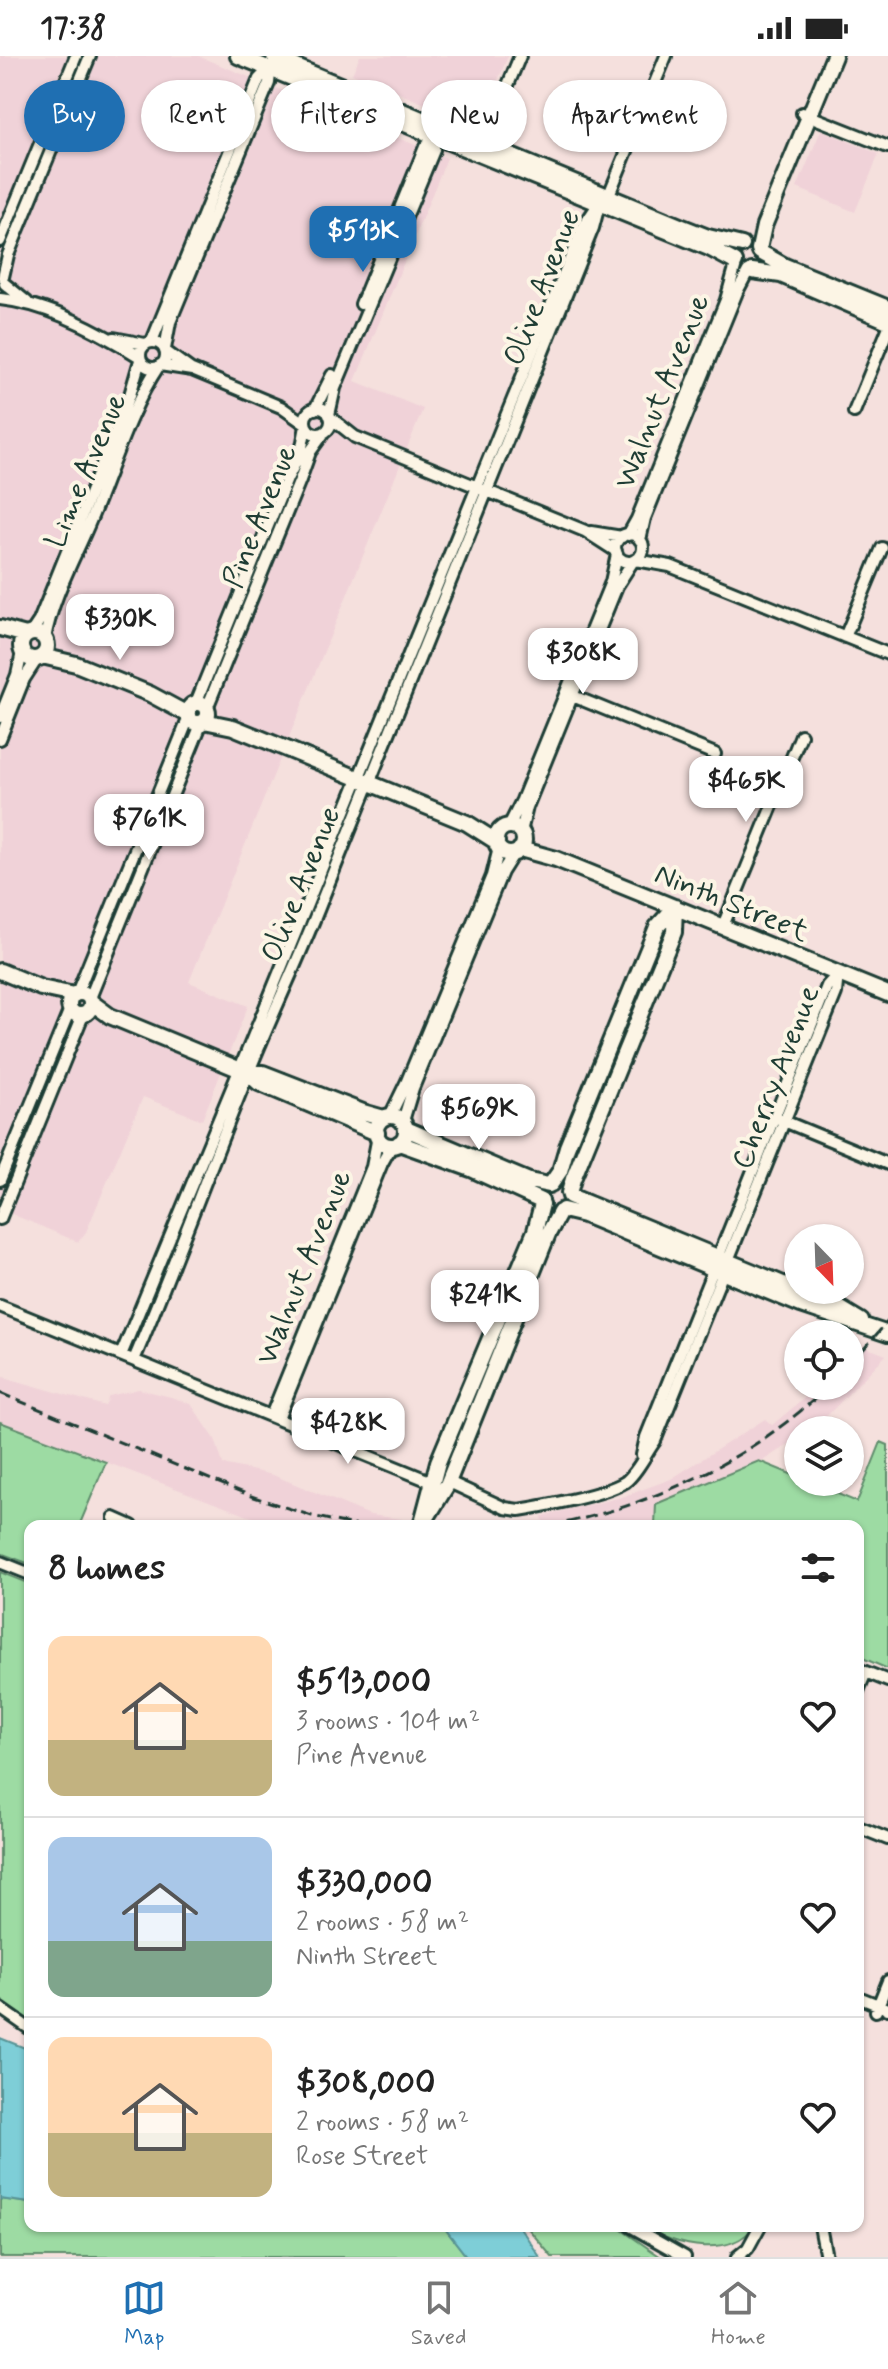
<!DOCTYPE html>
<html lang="en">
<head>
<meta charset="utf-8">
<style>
	body { margin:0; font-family:Mynerve,sans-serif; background:#f6f6f6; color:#222; height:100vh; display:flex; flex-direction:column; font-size:30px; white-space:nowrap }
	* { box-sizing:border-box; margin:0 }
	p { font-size:26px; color:#767676 }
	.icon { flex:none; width:44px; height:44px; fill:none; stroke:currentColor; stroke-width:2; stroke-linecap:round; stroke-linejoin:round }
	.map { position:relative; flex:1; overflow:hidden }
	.sheet { position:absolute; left:24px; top:1464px; width:840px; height:712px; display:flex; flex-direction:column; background:#fff; border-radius:16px; box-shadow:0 2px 6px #0004 }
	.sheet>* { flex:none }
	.banner { position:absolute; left:24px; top:24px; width:840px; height:72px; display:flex; gap:16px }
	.needle { width:52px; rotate:157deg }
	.fabs { position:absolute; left:784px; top:1168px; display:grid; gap:16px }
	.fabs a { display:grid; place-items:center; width:80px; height:80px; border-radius:50%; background:#fff; box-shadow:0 2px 6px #0004; font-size:40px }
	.price { position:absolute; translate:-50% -68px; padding:0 18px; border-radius:16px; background:#fff; color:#222; font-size:26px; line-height:52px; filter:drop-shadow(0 2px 4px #0008) }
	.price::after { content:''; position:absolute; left:50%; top:48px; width:24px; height:18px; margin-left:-12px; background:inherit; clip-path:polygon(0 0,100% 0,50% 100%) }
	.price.active { background:#1f6fb2; color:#fff }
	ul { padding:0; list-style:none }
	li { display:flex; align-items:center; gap:24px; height:200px; padding:0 24px }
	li+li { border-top:2px solid #e0e0e0 }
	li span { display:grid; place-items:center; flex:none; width:224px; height:160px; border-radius:16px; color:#555 }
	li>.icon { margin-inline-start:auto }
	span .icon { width:96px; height:96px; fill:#fffc; stroke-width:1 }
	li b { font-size:34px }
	h2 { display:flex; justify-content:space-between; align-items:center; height:96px; padding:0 24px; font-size:34px }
	.pill { padding:0 28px; border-radius:36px; background:#fff; box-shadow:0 2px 6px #0004; font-size:28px; line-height:72px }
	.pill.active { background:#1f6fb2; color:#fff }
	.status { display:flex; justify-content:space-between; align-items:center; height:56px; padding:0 40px; background:#fff; direction:ltr }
	.status svg { height:22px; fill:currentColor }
	.dock { display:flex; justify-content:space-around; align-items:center; height:112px; border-top:2px solid #e0e0e0; background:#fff; font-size:22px; color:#767676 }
	.dock a { display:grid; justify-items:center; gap:4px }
	.dock .active { color:#1f6fb2 }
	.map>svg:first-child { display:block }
</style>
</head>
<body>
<div class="status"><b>17:38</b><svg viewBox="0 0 49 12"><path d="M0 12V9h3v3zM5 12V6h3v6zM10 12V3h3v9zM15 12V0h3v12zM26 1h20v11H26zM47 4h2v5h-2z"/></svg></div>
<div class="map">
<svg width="888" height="2201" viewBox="0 0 888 2201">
	<rect width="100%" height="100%" fill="#f5e0dd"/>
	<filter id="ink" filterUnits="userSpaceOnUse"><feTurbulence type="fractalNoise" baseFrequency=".0125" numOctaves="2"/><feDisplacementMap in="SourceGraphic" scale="16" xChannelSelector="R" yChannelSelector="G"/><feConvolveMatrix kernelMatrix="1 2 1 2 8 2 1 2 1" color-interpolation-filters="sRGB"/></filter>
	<g filter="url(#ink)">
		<path fill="#f0d2d8" d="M 0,0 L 198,0 L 447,102 L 355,325 L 423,353 L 189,926 L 248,950 L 202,1064 L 143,1041 L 86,1176 L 78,1186 L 0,1153 Z
			M 360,0 L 508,0 L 479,70 L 352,18 Z
			M 821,74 L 879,98 L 855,156 L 797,132 Z
			M 860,1289 L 886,1299 L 825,1362 L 809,1374 L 798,1374 L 798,1382 L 663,1470 L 544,1470 L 542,1460 L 622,1441 L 671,1423 L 765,1363 L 772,1369 L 819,1330 L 850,1330 L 850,1299 Z
			M 0,1320 L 105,1350 L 109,1340 L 139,1333 L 171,1341 L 191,1348 L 215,1383 L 223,1408 L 273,1419 L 370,1459 L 402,1463 L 399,1470 L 275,1470 L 0,1366 Z"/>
		<path fill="#9ddba3" stroke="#5e8c6c" stroke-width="2" d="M 0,1366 L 106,1406 L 79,1470 L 30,1470 L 30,1508 L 0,1497 Z
			M 881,1386 L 888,1389 L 888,1613 L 858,1600 L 858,1470 L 655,1470 L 656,1448 L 759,1405 L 798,1421 L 798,1426 L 809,1426 L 857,1446 Z
			M 0,1516 L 30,1528 L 30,1967 L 8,1952 L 0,1942 Z
			M 0,2143 L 30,2147 L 30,2170 L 443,2170 L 467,2201 L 0,2201 Z
			M 526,2170 L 616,2170 L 661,2201 L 552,2201 Z
			M 644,2170 L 754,2170 C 733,2201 677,2193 644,2170 Z"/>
		<path fill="#7eced7" stroke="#589496" stroke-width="2" d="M 0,1982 L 30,1994 L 30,2147 L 0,2143 Z
			M 443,2170 L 519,2170 L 540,2201 L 467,2201 Z"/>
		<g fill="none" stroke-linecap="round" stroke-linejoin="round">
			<g stroke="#1f3d34" stroke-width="16">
				<path id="street" d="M 802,57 L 888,91
					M 481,94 L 520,0
					M 606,146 L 666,0
					M 0,185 L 76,0
					M 3,221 L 8,199 L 90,0
					M 5,228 L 27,246
					M 0,243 C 49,248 99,275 140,301
					M 361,248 L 425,91 L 434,80
					M 114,282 L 145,288
					M 152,285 L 259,23 L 270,12
					M140 299a13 13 0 1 1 26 0a13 13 0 1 1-26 0Z
					M 165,293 L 170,266 L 269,27 L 271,10
					M 165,295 L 190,313
					M 160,309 L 192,314 L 281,351 L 305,368
					M305 365a13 13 0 1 1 26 0a13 13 0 1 1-26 0Z
					M 315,353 L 332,319
					M 854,356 L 888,273
					M 329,359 L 335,332 L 434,94 L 434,80
					M 331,362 L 355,381 L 585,475 L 616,495
					M 591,476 L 622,481
					M615 492a14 14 0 1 1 28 0a14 14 0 1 1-28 0Z
					M 628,479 L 637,463 L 726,244 L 736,208
					M 640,484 L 645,462 L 737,236 L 748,215
					M 636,504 L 670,510 L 888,598
					M 31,577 L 39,565 L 130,339 L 140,304
					M 845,581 L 882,492
					M 45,583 C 52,541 75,502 91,463 C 111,415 130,353 158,311
					M 568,638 L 715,698
					M 196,647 L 287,423 L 301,396 L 306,370
					M 207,652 L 300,424 L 310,396 L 323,378
					M 0,661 L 17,619 L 22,596
					M 0,683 L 24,623 L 37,603
					M 509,770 L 522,744 L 611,526 L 617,498
					M 521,776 L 527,751 L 617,530 L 633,505
					M 723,870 L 801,679
					M 77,937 L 189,661
					M 90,942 L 202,666
					M 390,1060 L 407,1025 L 492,820 L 499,792
					M 779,1063 L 888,1108
					M 403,1065 L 413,1032 L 502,816 L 514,797
					M 0,1124 L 70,953
					M 0,1163 L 83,959
					M 0,1250 L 432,1426
					M 121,1299 L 253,981 L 583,171 L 599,147
					M 134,1304 C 175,1208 210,1110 250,1013 C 273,956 300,901 322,844 C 411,619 503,396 593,172 L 598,153
					M 271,1360 L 372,1111 L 378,1080
					M 278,1363 L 382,1107 L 392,1089
					M 642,1399 L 646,1381 L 827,930 L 838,918
					M 449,1426 L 505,1452 L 519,1454 C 544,1450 604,1439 625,1426 C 637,1417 646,1397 655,1385 L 836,937 L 838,918
					M 114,1462 L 132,1470
					M 0,1506 L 30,1518
					M 858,1613 L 888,1625
					M 858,1635 L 866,1616
					M 858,1771 L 888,1783
					M 858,1941 L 888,1953
					M 0,1952 L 30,1973
					M 876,1955 L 888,1925
					M 630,2170 L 685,2201
					M 820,2170 L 826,2201
					M 737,2201 L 748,2192 L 760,2170"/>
			</g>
			<g stroke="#1f3d34" stroke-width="20">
				<path id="secondary" d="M 238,0 L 709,192 L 735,206
					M 274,0 L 301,13 L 680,170 L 708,181 L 742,189
					M 759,193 L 764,170 L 834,0
					M 760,196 L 785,210 L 888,252
					M 752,215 L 781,219 L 888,265
					M 0,572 L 26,579
					M21 590a13 13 0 1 1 26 0a13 13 0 1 1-26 0Z
					M 42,600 L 76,608 L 150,638 L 189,659
					M188 657a10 10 0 1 1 20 0a10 10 0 1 1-20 0Z
					M 204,665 L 233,671 L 467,767 L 497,786
					M496 784a14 14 0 1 1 28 0a14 14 0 1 1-28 0Z
					M 520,793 L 556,803 L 888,938
					M 0,915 L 41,932 L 74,939
					M69 948a11 11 0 1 1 22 0a11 11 0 1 1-22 0Z
					M 91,946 L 110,960 L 248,1017 L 259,1027 L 377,1077
					M 248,1017 L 263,1017 L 363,1056 L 384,1062
					M376 1075a15 15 0 1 1 30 0a15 15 0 1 1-30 0Z
					M 406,1073 L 529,1125 L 549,1129
					M 399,1087 L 471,1113 L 541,1145
					M 551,1128 L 560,1115 L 567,1091 L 657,871 L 675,851
					M 569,1137 L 573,1123 L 674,876 L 675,851
					M 570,1140 L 836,1250 L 861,1265
					M 563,1154 L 584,1159 L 801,1249 L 888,1278
					M 426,1463 L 447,1429 L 548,1178 L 560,1156
					M 421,1470 L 438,1406 L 535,1175 L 542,1148"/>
			</g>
			<use href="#street" stroke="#fcf5e5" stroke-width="10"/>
			<use href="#secondary" stroke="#fcf5e5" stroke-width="14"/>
			<path stroke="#1f3d34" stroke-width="3" stroke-dasharray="12 6" stroke-linecap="butt" d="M 850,1309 L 888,1265
				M 0,1337 L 251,1440 L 312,1460 L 358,1470
				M 549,1470 C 653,1450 751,1404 829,1330"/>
		</g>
	</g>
	<g text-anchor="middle" stroke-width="8" stroke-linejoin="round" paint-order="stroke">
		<g font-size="30" fill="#1f3d34" stroke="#fcf5e5">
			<text transform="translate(541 231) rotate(-69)" y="10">Olive Avenue</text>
			<text transform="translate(661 335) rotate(-68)" y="10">Walnut Avenue</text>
			<text transform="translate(85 414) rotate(-67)" y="10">Lime Avenue</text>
			<text transform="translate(259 460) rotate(-68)" y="10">Pine Avenue</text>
			<text transform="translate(300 828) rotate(-68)" y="10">Olive Avenue</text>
			<text transform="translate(732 846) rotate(22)" y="10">Ninth Street</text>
			<text transform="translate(775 1021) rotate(-69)" y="10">Cherry Avenue</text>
			<text transform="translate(303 1211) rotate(-68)" y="10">Walnut Avenue</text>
		</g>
	</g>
</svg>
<div class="fabs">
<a><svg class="needle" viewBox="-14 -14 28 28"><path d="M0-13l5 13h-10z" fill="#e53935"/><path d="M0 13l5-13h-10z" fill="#767676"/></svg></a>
<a><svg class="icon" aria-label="locate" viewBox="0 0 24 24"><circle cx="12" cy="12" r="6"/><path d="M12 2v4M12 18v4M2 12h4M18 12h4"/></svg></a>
<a><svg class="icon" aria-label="layers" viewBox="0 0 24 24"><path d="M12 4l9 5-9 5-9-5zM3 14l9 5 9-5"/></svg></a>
</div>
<b class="price active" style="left:363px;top:218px">$513K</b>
<b class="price" style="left:120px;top:606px">$330K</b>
<b class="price" style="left:583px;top:640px">$308K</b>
<b class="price" style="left:746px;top:768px">$465K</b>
<b class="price" style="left:149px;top:806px">$761K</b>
<b class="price" style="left:479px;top:1096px">$569K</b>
<b class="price" style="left:485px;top:1282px">$241K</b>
<b class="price" style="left:348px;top:1410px">$428K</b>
<div class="banner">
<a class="pill active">Buy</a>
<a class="pill">Rent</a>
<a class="pill">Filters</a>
<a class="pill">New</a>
<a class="pill">Apartment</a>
</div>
<section class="sheet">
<h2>8 homes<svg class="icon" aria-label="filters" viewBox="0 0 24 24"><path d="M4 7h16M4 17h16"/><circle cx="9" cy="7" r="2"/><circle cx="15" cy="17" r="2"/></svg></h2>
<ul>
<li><span style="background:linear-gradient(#ffd9b3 65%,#c2b280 0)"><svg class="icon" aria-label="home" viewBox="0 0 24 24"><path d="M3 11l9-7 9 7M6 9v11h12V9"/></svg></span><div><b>$513,000</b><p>3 rooms · 104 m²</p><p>Pine Avenue</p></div><svg class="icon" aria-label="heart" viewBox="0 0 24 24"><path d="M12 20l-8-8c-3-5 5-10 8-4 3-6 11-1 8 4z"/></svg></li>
<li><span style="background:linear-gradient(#a9c7e8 65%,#7fa58c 0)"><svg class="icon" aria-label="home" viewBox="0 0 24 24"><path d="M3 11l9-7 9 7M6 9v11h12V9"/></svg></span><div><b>$330,000</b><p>2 rooms · 58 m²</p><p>Ninth Street</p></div><svg class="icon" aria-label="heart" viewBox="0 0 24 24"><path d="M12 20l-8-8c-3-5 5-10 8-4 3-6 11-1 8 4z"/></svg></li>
<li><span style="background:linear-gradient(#ffd9b3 60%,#c2b280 0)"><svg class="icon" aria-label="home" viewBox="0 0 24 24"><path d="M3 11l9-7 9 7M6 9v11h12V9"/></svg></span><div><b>$308,000</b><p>2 rooms · 58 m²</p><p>Rose Street</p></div><svg class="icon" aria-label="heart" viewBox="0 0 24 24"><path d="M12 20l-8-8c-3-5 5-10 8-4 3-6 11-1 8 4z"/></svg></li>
</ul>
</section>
</div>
<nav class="dock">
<a class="active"><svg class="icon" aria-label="map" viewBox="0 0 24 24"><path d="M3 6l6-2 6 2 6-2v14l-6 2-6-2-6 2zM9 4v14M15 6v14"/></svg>Map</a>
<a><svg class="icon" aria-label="saved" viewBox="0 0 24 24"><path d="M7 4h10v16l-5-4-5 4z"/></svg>Saved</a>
<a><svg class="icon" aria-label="home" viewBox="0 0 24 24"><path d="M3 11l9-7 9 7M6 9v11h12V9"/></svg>Home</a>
</nav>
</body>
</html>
